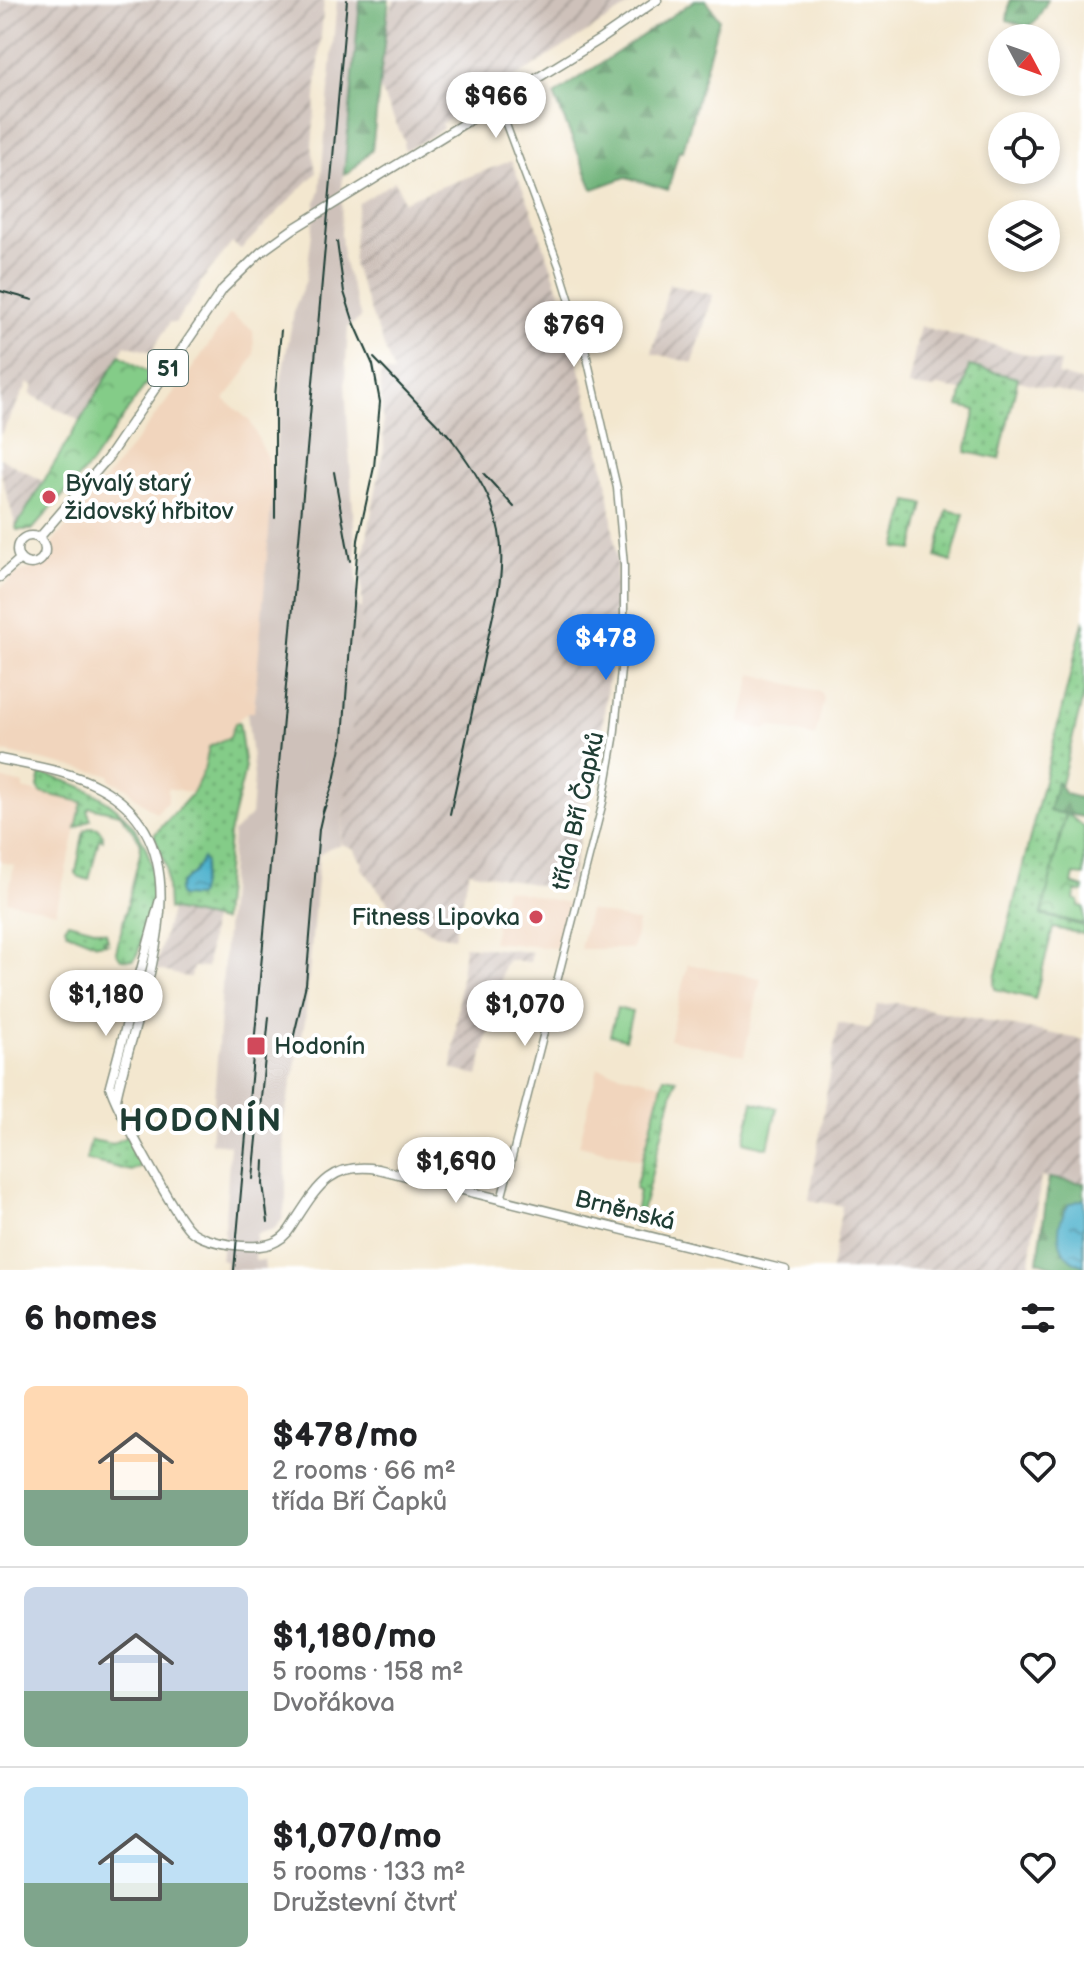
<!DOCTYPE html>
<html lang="en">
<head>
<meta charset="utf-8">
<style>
	body { margin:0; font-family:"Balsamiq Sans",sans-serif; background:#f6f6f6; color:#202124; height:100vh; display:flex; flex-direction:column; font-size:30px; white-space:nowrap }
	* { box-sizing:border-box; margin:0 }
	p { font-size:26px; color:#757577 }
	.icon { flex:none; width:44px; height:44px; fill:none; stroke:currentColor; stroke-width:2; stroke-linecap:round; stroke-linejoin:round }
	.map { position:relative; height:1270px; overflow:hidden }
	.drawer { display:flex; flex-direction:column; background:#fff; flex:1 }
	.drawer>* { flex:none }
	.needle { width:52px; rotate:131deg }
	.fabs { position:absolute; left:988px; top:24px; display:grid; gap:16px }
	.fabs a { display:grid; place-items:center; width:72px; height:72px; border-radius:50%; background:#fff; box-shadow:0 4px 12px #0003; font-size:40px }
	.price { position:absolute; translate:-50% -68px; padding:0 18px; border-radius:28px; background:#fff; color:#222; font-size:26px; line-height:52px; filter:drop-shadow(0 2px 4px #0008) }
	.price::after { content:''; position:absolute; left:50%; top:48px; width:24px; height:18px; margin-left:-12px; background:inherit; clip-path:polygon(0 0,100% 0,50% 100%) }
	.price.selected { background:#1a73e8; color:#fff }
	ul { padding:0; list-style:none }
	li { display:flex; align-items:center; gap:24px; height:200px; padding:0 24px }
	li+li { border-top:2px solid #e0e0e0 }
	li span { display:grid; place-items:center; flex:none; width:224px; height:160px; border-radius:12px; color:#555 }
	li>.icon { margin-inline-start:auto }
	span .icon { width:96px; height:96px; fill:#fffc; stroke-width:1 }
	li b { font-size:34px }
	h2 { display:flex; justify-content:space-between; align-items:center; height:96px; padding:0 24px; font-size:34px }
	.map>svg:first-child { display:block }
</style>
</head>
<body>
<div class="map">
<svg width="1084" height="1270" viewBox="0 0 1084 1270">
	<defs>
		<pattern id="industrial-furrows" width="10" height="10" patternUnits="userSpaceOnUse" patternTransform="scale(2)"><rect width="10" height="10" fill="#cec1ba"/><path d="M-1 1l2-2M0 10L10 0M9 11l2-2" fill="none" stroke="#a79e98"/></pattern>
		<pattern id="grass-dots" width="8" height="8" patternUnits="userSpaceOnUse" patternTransform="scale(2)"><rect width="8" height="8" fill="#84cc88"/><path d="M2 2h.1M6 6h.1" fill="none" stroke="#6ba770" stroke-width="1.8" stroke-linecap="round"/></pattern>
		<pattern id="forest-firs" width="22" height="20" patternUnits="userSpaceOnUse" patternTransform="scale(2)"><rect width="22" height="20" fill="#6bb074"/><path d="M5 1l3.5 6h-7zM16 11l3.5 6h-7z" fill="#579060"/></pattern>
		<pattern id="park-crowns" width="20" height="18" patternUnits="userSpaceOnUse" patternTransform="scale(2)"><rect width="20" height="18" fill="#84cc88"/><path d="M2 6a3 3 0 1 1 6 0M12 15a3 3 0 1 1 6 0" fill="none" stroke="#6ba770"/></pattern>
		<pattern id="water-ripples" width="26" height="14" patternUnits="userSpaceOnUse" patternTransform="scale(2)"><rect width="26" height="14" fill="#50b2ce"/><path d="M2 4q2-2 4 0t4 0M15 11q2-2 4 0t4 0" fill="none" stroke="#4292a8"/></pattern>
	</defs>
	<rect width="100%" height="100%" fill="#fff"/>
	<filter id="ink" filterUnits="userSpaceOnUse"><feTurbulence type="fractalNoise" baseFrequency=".0125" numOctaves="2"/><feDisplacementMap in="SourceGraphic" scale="16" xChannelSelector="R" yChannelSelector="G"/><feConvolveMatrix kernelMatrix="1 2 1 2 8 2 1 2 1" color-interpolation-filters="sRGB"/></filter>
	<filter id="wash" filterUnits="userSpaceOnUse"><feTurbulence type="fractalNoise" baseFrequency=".006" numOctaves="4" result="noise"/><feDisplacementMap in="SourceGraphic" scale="32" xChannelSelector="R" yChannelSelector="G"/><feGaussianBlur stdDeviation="1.8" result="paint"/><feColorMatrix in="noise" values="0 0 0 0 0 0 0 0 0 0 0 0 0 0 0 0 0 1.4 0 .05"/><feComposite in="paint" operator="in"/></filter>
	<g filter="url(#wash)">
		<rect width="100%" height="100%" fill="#f3e7cf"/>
		<path fill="#f1d5bd" d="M 230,314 L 253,330 L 254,354 L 244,374 L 224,399 L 250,421 L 269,462 L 273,513 L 254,713 L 247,712 L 235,723 L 230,736 L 209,747 L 204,770 L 193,793 L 168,788 L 168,801 L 156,813 L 132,795 L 127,788 L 110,780 L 110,775 L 0,751 L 0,588 L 17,573 L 43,565 L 49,546 L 79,513 L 189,373 Z
			M 752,674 L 821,692 L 824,699 L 815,737 L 770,726 L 765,730 L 740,723 Z
			M 0,779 L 24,784 L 23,789 L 82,803 L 56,912 L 7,901 L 14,865 L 0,862 Z
			M 505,889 L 567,903 L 568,906 L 559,946 L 553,948 L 492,942 Z
			M 589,910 L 638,922 L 633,949 L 580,949 Z
			M 688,964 L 761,978 L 744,1056 L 669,1039 Z
			M 598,1068 L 661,1084 L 641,1160 L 579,1145 Z"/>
		<path fill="url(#industrial-furrows)" d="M 0,0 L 324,0 L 312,146 L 316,173 L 241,249 L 232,243 L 201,281 L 198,291 L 175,323 L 170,322 L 151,352 L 125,345 L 80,421 L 30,394 L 34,386 L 28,383 L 0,436 Z
			M 394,0 L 638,0 L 441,124 L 443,128 L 427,139 L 405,150 L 403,144 L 405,142 L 378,85 L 385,23 Z
			M 511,161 L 531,208 L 577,342 L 574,344 L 607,481 L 617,559 L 616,607 L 601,740 L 570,883 L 562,890 L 469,871 L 454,937 L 435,934 L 408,919 L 390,905 L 361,867 L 363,864 L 353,848 L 341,844 L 362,608 L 361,568 L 384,448 L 380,373 L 394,373 L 353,265 L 355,218 L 359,203 L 395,181 L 404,202 L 411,198 Z
			M 669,284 L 713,295 L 693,363 L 652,353 Z
			M 920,326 L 1061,363 L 1058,375 L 1084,382 L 1084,397 L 971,369 L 965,392 L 938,386 L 934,389 L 908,386 Z
			M 0,458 L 43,481 L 16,527 L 0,470 Z
			M 171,910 L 212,919 L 207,968 L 193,967 L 191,978 L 155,969 Z
			M 464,946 L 532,952 L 530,962 L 508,960 L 504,965 L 478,1076 L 452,1069 Z
			M 896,1003 L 1084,1040 L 1084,1183 L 1041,1177 L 1029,1270 L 831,1270 L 842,1206 L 809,1200 L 838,1023 L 870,1029 L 877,1005 Z"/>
		<path fill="#cec1ba" d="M 337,0 L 360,0 L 342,188 L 341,235 L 343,259 L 361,318 L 348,327 L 345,382 L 359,608 L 362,608 L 347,782 L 340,846 L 331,847 L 319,855 L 305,1021 L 282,1127 L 286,1161 L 286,1199 L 282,1220 L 274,1229 L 256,1234 L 255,1261 L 264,1260 L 265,1270 L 225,1270 L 226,1262 L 220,1259 L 224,1234 L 230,1145 L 211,1143 L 233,832 L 251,815 L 254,777 L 247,712 L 254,712 L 282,375 L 295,307 L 306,280 L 316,202 L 320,191 Z"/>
		<path fill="url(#grass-dots)" stroke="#52845e" stroke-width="2" d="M 969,366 L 1018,378 L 999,459 L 966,452 L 976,410 L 959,406 Z
			M 908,501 L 924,504 L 913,550 L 896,548 Z
			M 947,510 L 964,514 L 951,562 L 936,557 Z
			M 1084,619 L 1084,693 L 1054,811 L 1066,814 L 1042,915 L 1084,926 L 1084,934 L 1053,928 L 1035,999 L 995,989 L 994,983 Z
			M 239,722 L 245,769 L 229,834 L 222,921 L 168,909 L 166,867 L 154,835 L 193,793 L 204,770 L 209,747 L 230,737 L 235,723 Z
			M 41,774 C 98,786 152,821 154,886 C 155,907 144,932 138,952 L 134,960 L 121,959 L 116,952 L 140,854 L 140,841 L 120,814 L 90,807 L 87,810 L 91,819 L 76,828 L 82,802 L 41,793 L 38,787 Z
			M 91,827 L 98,828 L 103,835 L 103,840 L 99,839 L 89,880 L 79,877 L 76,873 L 83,835 L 85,830 Z
			M 68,922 L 106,932 L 108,940 L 104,939 L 103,941 L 107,943 L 97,944 L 67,932 L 65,927 Z
			M 664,1077 L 676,1079 L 638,1227 L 633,1226 L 639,1191 L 635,1189 Z
			M 127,1136 L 143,1165 L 131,1171 L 86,1160 L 91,1140 L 113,1144 Z"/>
		<path fill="url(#forest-firs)" stroke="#457654" stroke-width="2" d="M 360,0 L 389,0 L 372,150 L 349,173 L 344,174 Z
			M 695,0 L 706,0 L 719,19 L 683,151 L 679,150 L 668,190 L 626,177 L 593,189 L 554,95 Z
			M 1010,0 L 1048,0 L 1036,21 L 1027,27 L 1007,20 Z
			M 1057,782 L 1065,794 L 1084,799 L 1084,817 L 1049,811 Z
			M 1049,1178 L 1084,1183 L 1084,1270 L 1065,1270 L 1038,1261 Z"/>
		<path fill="url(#park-crowns)" stroke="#52845e" stroke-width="2" d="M 120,355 L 152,375 L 91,464 L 32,530 L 17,530 L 16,527 Z
			M 1066,813 L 1084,827 L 1084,876 L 1074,875 L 1072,884 L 1084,888 L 1083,892 L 1076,891 L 1074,899 L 1079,901 L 1079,906 L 1084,907 L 1084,924 L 1042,914 Z"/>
		<path fill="#84cc88" stroke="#52845e" stroke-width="2" d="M 617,1008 L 632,1012 L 625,1039 L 610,1035 Z
			M 753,1102 L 777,1108 L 768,1148 L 744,1142 Z"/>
		<path fill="url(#water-ripples)" stroke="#387881" stroke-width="2" d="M 202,858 L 205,863 L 199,894 L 196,897 L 180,896 L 178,891 L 181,883 L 194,872 Z
			M 1084,1199 L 1084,1266 C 1055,1257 1053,1227 1069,1204 Z"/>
	</g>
	<g filter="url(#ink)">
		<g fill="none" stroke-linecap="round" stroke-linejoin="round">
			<g stroke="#899282" stroke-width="9">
				<path id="minor" d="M 495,104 L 504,119 L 559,266 L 586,353 L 605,436 L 617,488 L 624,565 L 624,640 L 614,739 L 603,802 L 501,1200"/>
			</g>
			<g stroke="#899282" stroke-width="11">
				<path id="major" d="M17 550a14 14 0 1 1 28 0a14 14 0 1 1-28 0Z
					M 39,538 L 107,459 L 223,289 L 261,252 L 293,229 L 599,40 L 657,0
					M 0,577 L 20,559
					M 0,759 C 33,766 69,771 99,787 C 215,848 135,1005 116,1099
					M 160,899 L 110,1086 C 114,1104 176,1217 190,1230 C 205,1244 259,1252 277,1241 C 287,1236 291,1227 297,1218 C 319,1184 333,1162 378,1169 L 785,1270"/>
			</g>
			<use href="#minor" stroke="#fff" stroke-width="6"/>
			<use href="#major" stroke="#fff" stroke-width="8"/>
			<path stroke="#1f3d34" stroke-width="2" d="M 0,291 L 33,300
				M 374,358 L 452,439
				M 446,432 C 486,483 511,525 498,592 L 450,814
				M 334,472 L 350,561
				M 484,474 L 514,507
				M 275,518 L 275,396 L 281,330
				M 322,816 L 334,781 L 343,737 L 358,540 L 374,467 L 380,402 L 373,365 L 353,320 L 344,292 L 337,242
				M 290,1052 L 306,984 L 319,829 L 324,807
				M 264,1161 L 263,1184 L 268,1222
				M 253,1179 L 269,1017
				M 234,1270 L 347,0"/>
		</g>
	</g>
	<g fill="#d1495b" stroke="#fff" stroke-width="3">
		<circle cx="49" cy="497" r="8"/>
		<circle cx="536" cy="917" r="8"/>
		<rect x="246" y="1036" width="20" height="20" rx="4"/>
	</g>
	<g text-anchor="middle" stroke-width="8" stroke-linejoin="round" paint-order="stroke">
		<rect fill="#fff" stroke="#627771" stroke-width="2" x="148" y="350" width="40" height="36" rx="6"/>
		<g font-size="22" font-weight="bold" fill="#1f3d34">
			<text x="168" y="376">51</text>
		</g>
		<g font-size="24" fill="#1f3d34" stroke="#fff" text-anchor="start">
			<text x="65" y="491">Bývalý starý<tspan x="65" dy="28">židovský hřbitov</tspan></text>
			<text x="520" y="925" text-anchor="end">Fitness Lipovka</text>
			<text x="274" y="1054">Hodonín</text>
		</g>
		<g font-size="24" fill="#1f3d34" stroke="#fff">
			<text transform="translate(578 811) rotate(-77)" y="8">třída Bří Čapků</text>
			<text transform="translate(625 1210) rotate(14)" y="8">Brněnská</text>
		</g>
		<g font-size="32" font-weight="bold" letter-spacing="2" fill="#1f3d34" stroke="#fff">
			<text x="201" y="1131">HODONÍN</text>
		</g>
	</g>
</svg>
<div class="fabs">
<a><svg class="needle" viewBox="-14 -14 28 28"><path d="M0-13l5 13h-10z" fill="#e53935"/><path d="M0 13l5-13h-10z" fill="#757577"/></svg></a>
<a><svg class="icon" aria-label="locate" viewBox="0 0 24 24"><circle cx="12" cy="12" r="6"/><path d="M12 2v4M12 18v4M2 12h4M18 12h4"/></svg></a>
<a><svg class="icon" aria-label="layers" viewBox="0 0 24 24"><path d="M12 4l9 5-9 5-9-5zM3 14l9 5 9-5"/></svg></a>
</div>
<b class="price" style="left:496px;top:140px">$966</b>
<b class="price" style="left:574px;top:369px">$769</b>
<b class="price selected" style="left:606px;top:682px">$478</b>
<b class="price" style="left:106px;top:1038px">$1,180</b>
<b class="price" style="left:525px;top:1048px">$1,070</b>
<b class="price" style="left:456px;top:1205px">$1,690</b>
</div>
<section class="drawer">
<h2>6 homes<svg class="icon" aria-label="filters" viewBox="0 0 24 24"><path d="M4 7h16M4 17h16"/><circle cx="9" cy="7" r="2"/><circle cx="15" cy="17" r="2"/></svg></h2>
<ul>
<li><span style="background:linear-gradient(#ffd9b3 65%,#7fa58c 0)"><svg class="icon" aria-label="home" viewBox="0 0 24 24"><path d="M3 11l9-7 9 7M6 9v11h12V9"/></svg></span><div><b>$478/mo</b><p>2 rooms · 66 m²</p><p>třída Bří Čapků</p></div><svg class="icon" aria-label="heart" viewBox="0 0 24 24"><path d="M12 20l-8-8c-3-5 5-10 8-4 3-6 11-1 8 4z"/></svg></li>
<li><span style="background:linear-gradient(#c9d6e8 65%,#7fa58c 0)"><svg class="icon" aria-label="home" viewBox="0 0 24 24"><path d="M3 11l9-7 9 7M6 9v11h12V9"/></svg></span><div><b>$1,180/mo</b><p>5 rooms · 158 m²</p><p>Dvořákova</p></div><svg class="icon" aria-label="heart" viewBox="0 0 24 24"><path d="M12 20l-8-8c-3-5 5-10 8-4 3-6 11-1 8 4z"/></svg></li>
<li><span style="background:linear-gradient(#bfe0f5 60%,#7fa58c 0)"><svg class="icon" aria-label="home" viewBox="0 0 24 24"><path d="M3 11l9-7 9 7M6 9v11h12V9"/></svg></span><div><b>$1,070/mo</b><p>5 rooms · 133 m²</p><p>Družstevní čtvrť</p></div><svg class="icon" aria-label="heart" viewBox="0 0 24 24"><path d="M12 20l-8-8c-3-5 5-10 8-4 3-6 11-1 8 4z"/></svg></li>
</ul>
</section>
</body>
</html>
